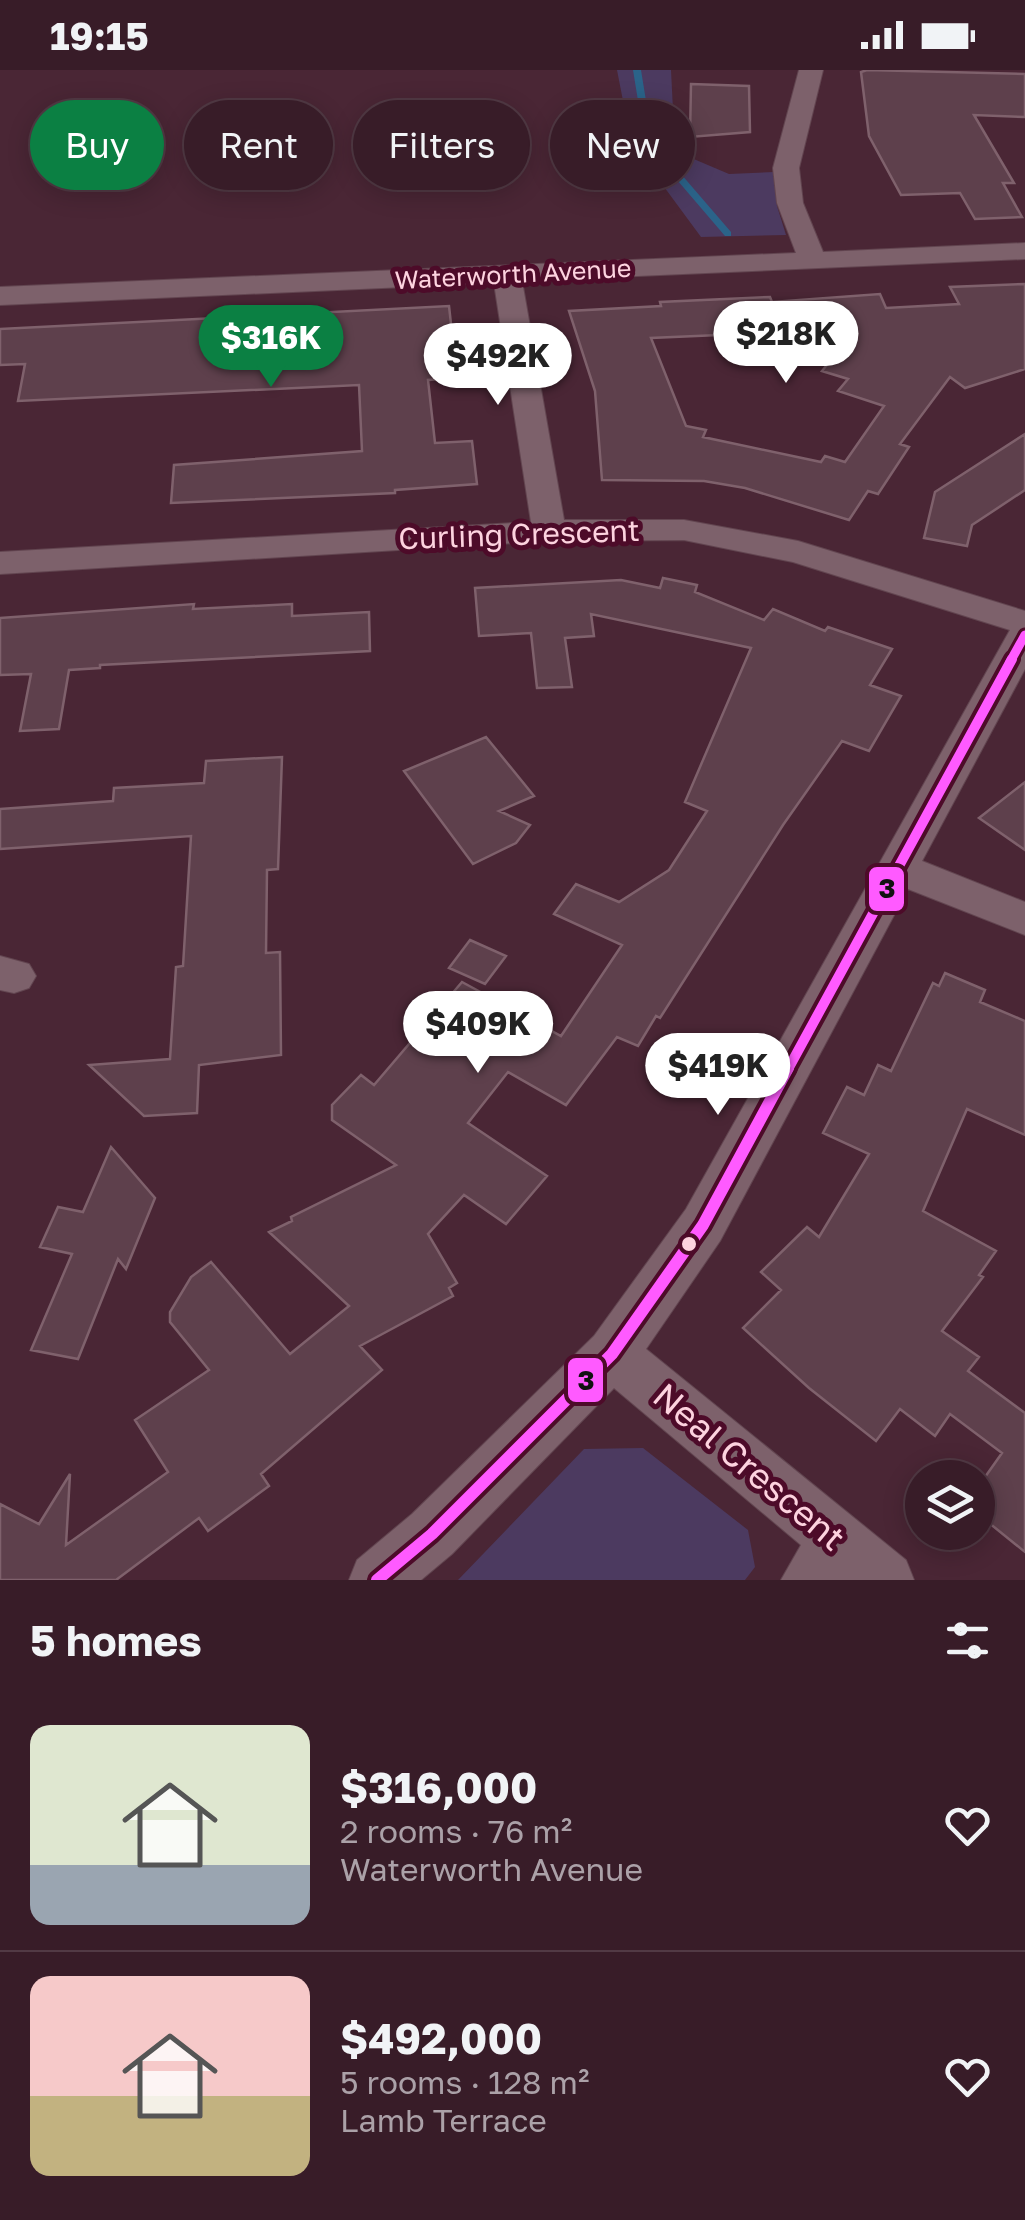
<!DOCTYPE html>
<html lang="en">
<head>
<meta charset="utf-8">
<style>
	body { margin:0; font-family:"Golos Text",sans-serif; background:#3f2530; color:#f1f3f6; height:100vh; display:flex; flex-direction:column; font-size:38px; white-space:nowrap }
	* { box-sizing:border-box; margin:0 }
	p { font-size:32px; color:#aba1a8 }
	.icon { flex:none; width:55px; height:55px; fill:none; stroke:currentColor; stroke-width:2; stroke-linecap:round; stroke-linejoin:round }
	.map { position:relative; height:1510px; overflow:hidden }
	.drawer { display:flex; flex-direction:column; background:#381c28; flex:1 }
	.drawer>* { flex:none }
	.banner { position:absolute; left:30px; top:30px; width:965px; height:90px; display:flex; gap:20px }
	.fabs { position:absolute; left:905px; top:1390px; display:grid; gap:20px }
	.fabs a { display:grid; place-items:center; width:90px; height:90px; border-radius:50%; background:#381c28; box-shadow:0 5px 25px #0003,0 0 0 2px #523a45; font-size:50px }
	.price { position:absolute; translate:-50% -85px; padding:0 22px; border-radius:35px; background:#fff; color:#222; font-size:32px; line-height:65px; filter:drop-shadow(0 2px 5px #0008) }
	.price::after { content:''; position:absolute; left:50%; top:60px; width:30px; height:22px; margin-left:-15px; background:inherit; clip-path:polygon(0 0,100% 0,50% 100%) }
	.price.current { background:#0b8043; color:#fff }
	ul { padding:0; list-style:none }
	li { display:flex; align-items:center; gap:30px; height:250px; padding:0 30px }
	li+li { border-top:2px solid #523a45 }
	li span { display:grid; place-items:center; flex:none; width:280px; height:200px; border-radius:20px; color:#555 }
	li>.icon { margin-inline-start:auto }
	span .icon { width:120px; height:120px; fill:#fffc; stroke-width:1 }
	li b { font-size:42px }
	h2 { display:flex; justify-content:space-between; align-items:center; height:120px; padding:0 30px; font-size:42px }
	.chip { padding:0 35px; border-radius:45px; background:#381c28; box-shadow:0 5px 25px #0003,0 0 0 2px #523a45; font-size:35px; line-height:90px }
	.chip.current { background:#0b8043; color:#fff }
	.status { display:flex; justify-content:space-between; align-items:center; height:70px; padding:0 50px; background:#381c28; direction:ltr }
	.status svg { height:28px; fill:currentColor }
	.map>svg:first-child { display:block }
</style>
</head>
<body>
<div class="status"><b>19:15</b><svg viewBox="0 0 49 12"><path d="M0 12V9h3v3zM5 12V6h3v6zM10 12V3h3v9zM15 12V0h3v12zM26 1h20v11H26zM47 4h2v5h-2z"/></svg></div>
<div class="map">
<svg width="1025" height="1510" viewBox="0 0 1025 1510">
	<rect width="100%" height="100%" fill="#4a2635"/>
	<path fill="#4c3a60" d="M 617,0 L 671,0 L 673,40 L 689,87 L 729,104 L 774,102 L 777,136 L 786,165 L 701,167 L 631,72 Z
		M 643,1378 L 748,1460 L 755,1497 L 745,1510 L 458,1510 L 584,1379 Z"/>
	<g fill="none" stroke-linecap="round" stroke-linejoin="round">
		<path fill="#2b6389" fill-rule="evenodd" d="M 633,0 L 641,0 L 648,43 L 662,82 L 731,162 L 731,166 L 725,166 L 654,83 L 640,43 Z"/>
	</g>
	<path fill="#5e404c" stroke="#7f616c" stroke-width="2.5" fill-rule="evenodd" d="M 867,0 L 1025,4 L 1025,47 L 974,45 L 1014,113 L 1003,113 L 1022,147 L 975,149 L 960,123 L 901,125 L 869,66 L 861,2 Z
		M 691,14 L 749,16 L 750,62 L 690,67 Z
		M 1025,214 L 1025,299 L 965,318 L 950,307 L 900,374 L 909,377 L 878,424 L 868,421 L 849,450 L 745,418 L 704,411 L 602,410 L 595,321 L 569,241 L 661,236 L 660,232 L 770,227 L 772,232 L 880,224 L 886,238 L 959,234 L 950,217 ZM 742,264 L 747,281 L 753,283 L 842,276 L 822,301 L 848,309 L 838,321 L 884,336 L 845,392 L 825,386 L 821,392 L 703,367 L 706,360 L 686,356 L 651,268 Z
		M 449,236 L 457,308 L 428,310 L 435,373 L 472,371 L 477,414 L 395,420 L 395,423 L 171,433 L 174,395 L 362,381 L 359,315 L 18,331 L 25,294 L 0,295 L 0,259 Z
		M 1025,364 L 1025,420 L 972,455 L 967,476 L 924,468 L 935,422 Z
		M 663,508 L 697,515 L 695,522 L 764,550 L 773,539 L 825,561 L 828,557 L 892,579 L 870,615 L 901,626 L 869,681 L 842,671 L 783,755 L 660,948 L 656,946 L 638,976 L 617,967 L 566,1035 L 508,1002 L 468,1053 L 547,1106 L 506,1154 L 464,1125 L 428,1164 L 457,1213 L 449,1218 L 453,1226 L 360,1276 L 382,1300 L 261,1404 L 269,1416 L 208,1461 L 199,1448 L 116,1510 L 0,1510 L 0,1434 L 39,1454 L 70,1404 L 66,1475 L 168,1402 L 135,1350 L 209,1300 L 170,1252 L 170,1242 L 191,1207 L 211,1192 L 290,1284 L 349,1236 L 269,1162 L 292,1151 L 291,1147 L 396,1095 L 332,1050 L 332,1035 L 361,1005 L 374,1015 L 462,912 L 561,966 L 622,875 L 554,844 L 576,814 L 619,832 L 669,800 L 707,741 L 685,732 L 751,578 L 591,544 L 594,566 L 565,568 L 572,617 L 537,618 L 531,563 L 479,566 L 475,518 L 621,510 L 660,518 Z
		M 194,534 L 193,539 L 292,534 L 292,546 L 369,542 L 370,581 L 100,595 L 100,598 L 69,600 L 59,659 L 20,661 L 31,604 L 0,605 L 0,548 Z
		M 486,667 L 534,726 L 499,741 L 530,755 L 516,773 L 473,794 L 404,701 Z
		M 282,687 L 278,799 L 267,800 L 266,883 L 280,882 L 281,985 L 199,995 L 197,1043 L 144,1046 L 89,995 L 170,989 L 176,897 L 183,896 L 191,766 L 0,779 L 0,739 L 113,731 L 114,718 L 204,713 L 206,691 Z
		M 1025,712 L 1025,780 L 979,748 Z
		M 470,870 L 506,886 L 485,914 L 449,898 Z
		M 945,903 L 985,920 L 980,932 L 1025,951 L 1025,1065 L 967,1039 L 923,1141 L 996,1181 L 979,1205 L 983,1207 L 942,1261 L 979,1287 L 968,1301 L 1025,1343 L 1025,1482 L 978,1444 L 978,1417 L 1002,1383 L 950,1344 L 935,1366 L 900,1339 L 876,1371 L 809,1318 L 743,1258 L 781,1220 L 761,1202 L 807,1157 L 819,1167 L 869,1084 L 823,1063 L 847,1017 L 864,1025 L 878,995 L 891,1001 L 933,913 L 939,916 Z
		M 111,1077 L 155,1128 L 126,1199 L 118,1189 L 78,1289 L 31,1280 L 72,1184 L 40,1177 L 58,1137 L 83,1142 Z"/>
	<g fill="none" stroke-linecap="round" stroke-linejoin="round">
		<g stroke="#624550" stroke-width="2">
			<path id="street" d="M 799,0 L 823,0 L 799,98 L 803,133 L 823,182 L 1025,173 L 1025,189 L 522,211 L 564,450 L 684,450 L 798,471 L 1025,541 L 1025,599 L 922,791 L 1025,832 L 1025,865 L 908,819 L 720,1171 L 646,1279 L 906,1490 L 914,1510 L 781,1510 L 801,1475 L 614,1318 L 452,1484 L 421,1510 L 349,1510 L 357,1490 L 412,1444 L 594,1266 L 686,1139 L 1010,560 L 793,492 L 684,470 L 549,471 L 0,504 L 0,482 L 531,452 L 494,213 L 0,235 L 0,217 L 796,183 L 777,133 L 773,98 Z
				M 0,886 L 29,894 L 36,906 L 29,918 L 14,923 L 0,920 Z"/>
		</g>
		<use href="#street" fill="#7d616b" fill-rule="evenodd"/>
		<g stroke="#4d0b29" stroke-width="15">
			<path id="bus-1-far2" d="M 1010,592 L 1025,565"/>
		</g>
		<g stroke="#4d0b29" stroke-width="18">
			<path id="bus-1-far1" d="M 787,1001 L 1012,589"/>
		</g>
		<g stroke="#4d0b29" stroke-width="20">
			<path id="bus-1" d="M 377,1510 L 432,1464 L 612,1284 L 703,1155 L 788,998"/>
		</g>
		<use href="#bus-1-far2" stroke="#ff5aff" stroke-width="9"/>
		<use href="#bus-1-far1" stroke="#ff5aff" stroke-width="10"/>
		<use href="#bus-1" stroke="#ff5aff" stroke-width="12"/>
	</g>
	<circle fill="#fdd3df" stroke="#4d0b29" stroke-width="4" cx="689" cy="1174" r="9"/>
	<g text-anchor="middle" stroke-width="10" stroke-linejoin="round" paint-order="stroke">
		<g font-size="25" fill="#fdd3df" stroke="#4d0b29">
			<text transform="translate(513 204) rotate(-3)" y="9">Waterworth Avenue</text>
		</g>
		<g font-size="30" fill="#fdd3df" stroke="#4d0b29">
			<text transform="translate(519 465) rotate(-2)" y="10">Curling Crescent</text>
		</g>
		<g font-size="35" fill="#fdd3df" stroke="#4d0b29">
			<text transform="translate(749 1397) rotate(40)" y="12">Neal Crescent</text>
		</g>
	</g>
	<g stroke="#4d0b29" stroke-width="4">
		<rect x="867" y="795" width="39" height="48" rx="10" fill="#ff5aff"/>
		<rect x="566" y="1286" width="39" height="48" rx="10" fill="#ff5aff"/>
	</g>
	<g font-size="28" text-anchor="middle" font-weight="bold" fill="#111">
		<text x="887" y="828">3</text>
		<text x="586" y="1320">3</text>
	</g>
</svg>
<div class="fabs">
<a><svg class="icon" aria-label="layers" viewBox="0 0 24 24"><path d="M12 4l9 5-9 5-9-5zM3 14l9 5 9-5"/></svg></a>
</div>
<b class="price" style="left:786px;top:316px">$218K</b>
<b class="price current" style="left:271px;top:320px">$316K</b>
<b class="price" style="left:498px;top:338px">$492K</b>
<b class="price" style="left:478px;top:1006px">$409K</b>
<b class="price" style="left:718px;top:1048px">$419K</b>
<div class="banner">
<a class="chip current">Buy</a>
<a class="chip">Rent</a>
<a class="chip">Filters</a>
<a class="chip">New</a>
</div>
</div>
<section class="drawer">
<h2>5 homes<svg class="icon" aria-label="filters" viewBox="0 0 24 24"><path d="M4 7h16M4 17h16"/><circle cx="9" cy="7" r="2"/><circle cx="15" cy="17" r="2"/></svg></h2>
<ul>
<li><span style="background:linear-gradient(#dfe7d0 70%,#9aa5b1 0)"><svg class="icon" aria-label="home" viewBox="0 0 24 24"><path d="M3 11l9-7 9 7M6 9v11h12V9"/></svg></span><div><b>$316,000</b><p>2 rooms · 76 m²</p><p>Waterworth Avenue</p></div><svg class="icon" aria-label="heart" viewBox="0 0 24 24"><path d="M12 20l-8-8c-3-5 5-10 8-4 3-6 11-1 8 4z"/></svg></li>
<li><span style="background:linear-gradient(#f6c9c9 60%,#c2b280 0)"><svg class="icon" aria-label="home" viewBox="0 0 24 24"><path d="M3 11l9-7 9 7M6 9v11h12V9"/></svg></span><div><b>$492,000</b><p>5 rooms · 128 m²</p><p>Lamb Terrace</p></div><svg class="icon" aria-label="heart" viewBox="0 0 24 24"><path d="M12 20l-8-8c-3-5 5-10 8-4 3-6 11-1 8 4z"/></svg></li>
</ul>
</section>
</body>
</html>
